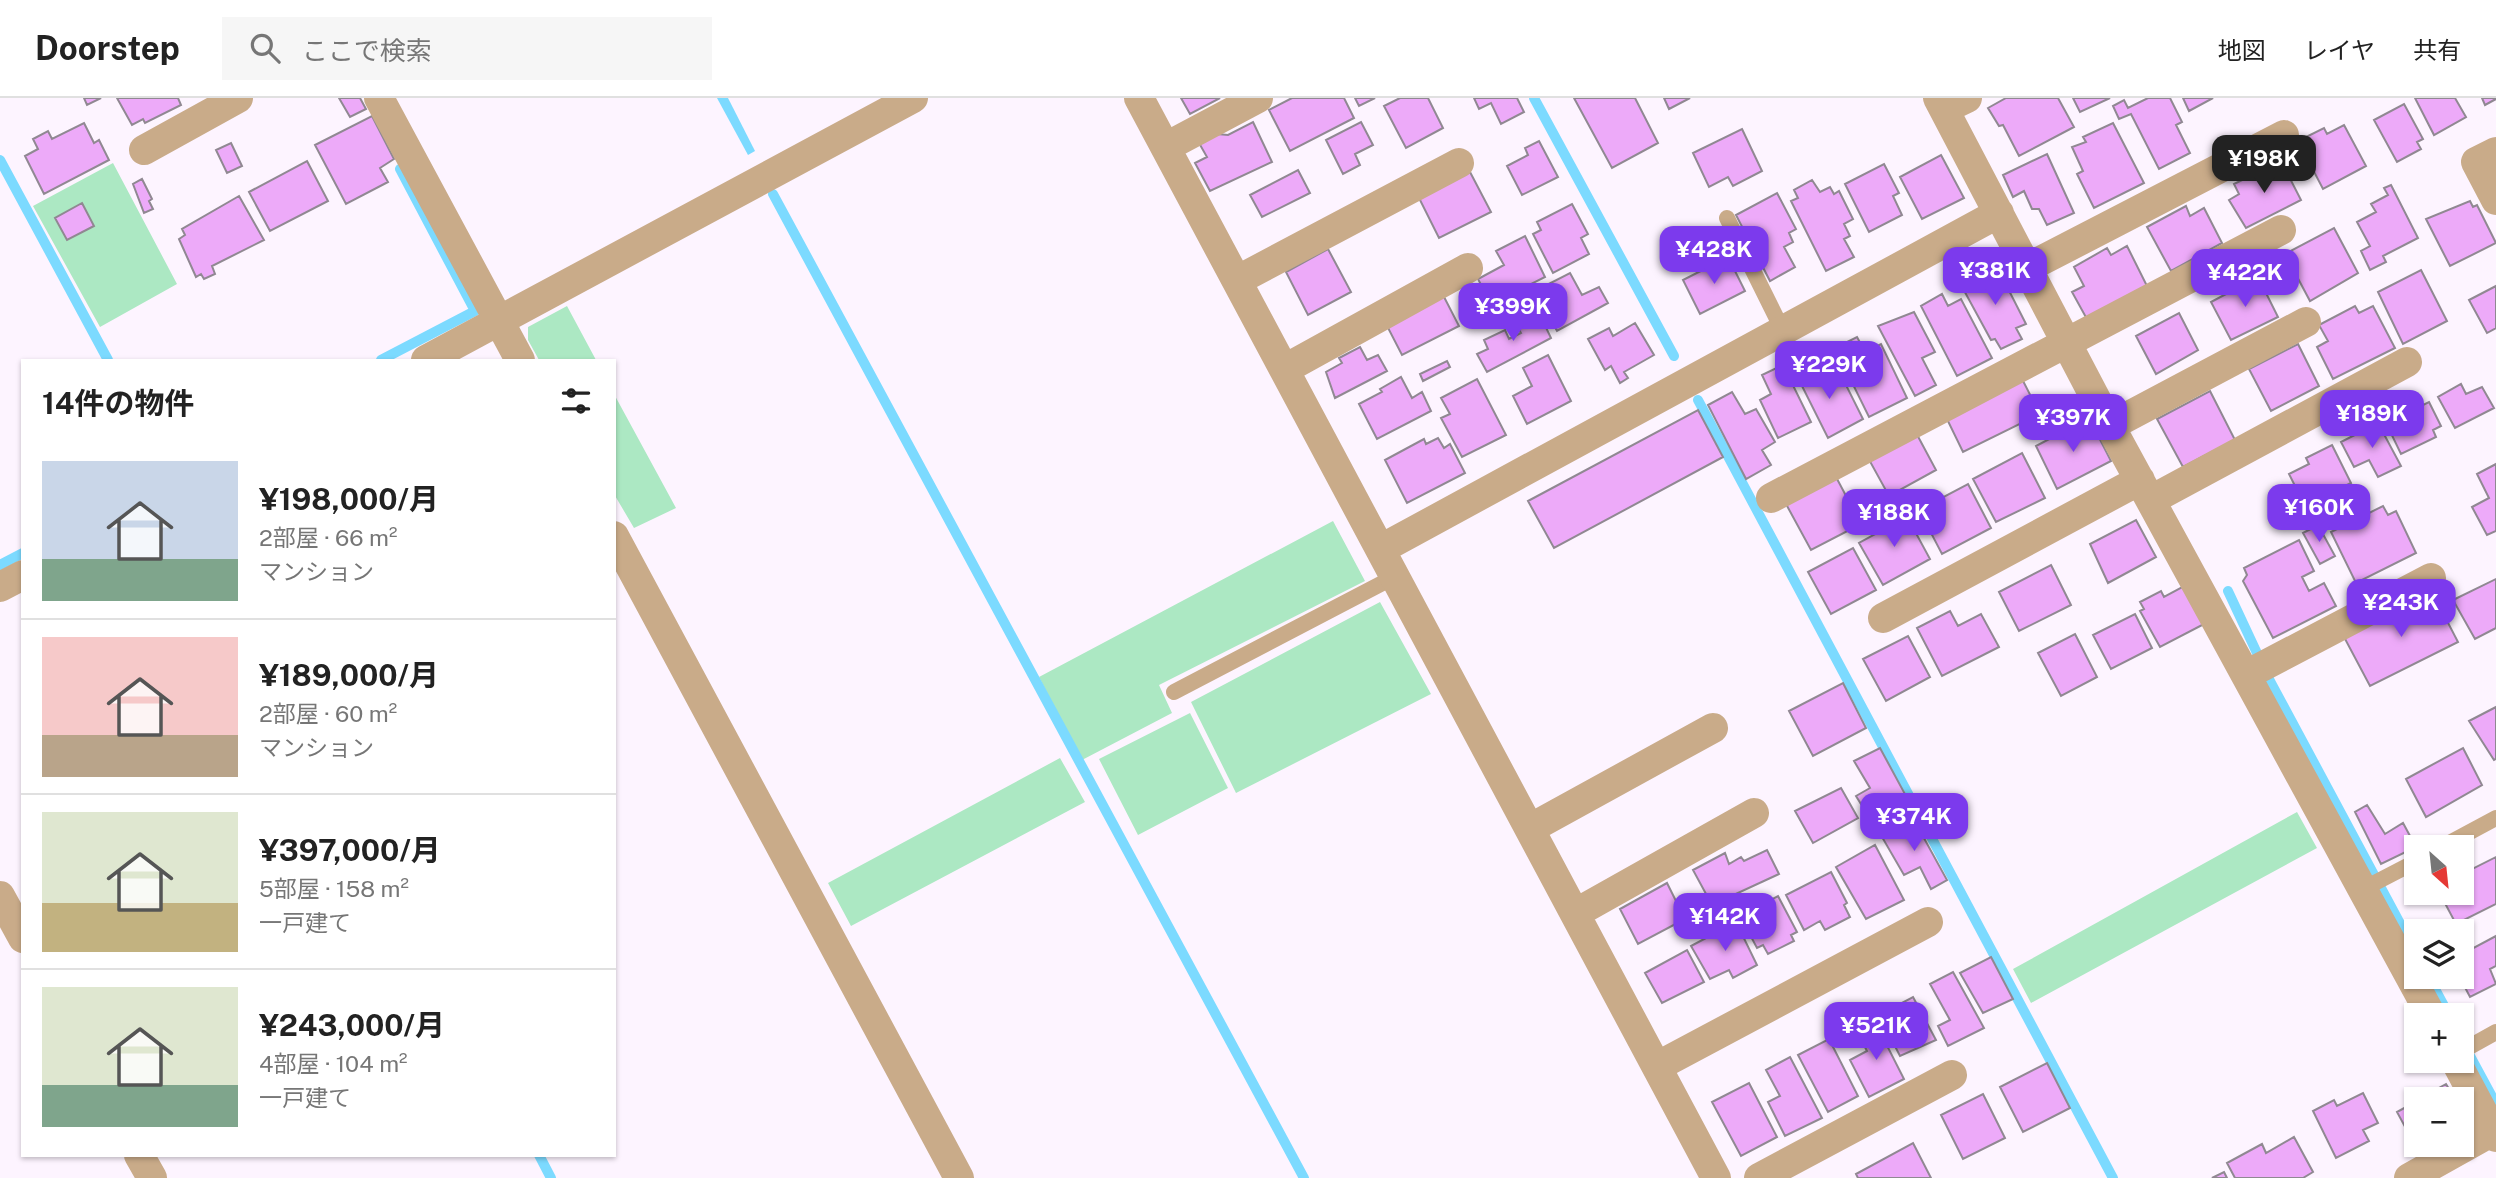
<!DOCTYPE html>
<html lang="ja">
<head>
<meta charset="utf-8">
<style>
	body { margin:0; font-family:"Public Sans","Noto Sans JP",sans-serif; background:#f6f6f6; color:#222; height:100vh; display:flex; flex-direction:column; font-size:26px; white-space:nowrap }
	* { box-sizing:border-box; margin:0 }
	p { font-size:23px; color:#767676 }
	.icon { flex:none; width:38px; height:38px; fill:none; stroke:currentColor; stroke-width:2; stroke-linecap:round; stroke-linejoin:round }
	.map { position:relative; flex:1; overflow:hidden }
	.sheet { position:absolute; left:21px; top:261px; width:595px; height:798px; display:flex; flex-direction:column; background:#fff; border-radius:0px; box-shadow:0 2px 5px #0004 }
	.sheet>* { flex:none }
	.needle { width:46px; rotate:153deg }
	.fabs { position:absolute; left:2404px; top:737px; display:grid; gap:14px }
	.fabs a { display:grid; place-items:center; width:70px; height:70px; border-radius:0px; background:#fff; box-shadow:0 2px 5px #0004; font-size:35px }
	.price { position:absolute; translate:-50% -60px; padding:0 16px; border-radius:14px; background:#7c3aed; color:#fff; font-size:23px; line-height:46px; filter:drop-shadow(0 2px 4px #0008) }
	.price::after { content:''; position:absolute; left:50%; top:42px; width:21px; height:16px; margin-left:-10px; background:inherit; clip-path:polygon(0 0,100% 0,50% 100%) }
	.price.active { background:#222; color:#fff }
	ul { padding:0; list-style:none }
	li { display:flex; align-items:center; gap:21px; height:175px; padding:0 21px }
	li+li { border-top:2px solid #e0e0e0 }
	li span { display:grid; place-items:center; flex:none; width:196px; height:140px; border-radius:0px; color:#555 }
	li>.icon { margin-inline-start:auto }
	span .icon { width:84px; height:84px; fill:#fffc; stroke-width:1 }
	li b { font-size:30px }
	h2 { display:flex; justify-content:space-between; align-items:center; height:84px; padding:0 21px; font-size:30px }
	header { display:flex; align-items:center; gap:42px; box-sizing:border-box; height:98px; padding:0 35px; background:#fff; border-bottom:2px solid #e0e0e0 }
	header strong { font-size:33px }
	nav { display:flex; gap:38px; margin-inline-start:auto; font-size:24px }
	.search { width:490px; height:63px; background:#f6f6f6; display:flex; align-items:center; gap:18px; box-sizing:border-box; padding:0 24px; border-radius:0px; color:#767676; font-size:26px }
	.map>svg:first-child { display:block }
</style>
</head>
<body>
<header>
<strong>Doorstep</strong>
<div class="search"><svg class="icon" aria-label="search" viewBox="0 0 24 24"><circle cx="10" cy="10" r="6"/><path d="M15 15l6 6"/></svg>ここで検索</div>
<nav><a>地図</a><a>レイヤ</a><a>共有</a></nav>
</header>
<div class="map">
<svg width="2496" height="1080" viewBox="0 0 2496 1080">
	<rect width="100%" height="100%" fill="#fdf4ff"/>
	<path fill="#ace8c3" d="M 113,65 L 177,186 L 100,229 L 33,108 Z
		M 567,208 L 596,262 L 539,262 L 528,242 L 528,229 Z
		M 614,296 L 676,410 L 634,430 L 614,396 Z
		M 1333,423 L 1365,483 L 1159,587 L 1172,615 L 1082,662 L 1039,579 Z
		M 1380,504 L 1431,596 L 1236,695 L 1191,604 Z
		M 1190,615 L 1228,690 L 1138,737 L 1099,661 Z
		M 1060,660 L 1085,704 L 851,828 L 828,785 Z
		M 2297,714 L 2317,750 L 2031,905 L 2013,871 Z"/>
	<path fill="#7cdaff" d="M 717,0 L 728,0 L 755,53 L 748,57 Z"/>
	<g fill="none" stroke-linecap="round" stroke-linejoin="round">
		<path stroke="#7cdaff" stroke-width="10" d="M 1534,0 L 1674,258
			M 0,62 L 108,262
			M 773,96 L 1304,1080
			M 381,262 L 475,213 L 400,71
			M 1698,302 L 2113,1080
			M 0,467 L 23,455
			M 2228,493 L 2270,583 L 2417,857
			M 2428,878 L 2449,917
			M 2462,943 L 2496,1006
			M 539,1057 L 551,1080"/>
	</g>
	<path fill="#edaaf9" stroke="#908892" stroke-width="2" d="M 84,0 L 101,0 L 87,7 Z
		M 117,0 L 178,0 L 181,7 L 145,25 L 143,21 L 132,27 Z
		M 339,0 L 360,0 L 366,11 L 350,19 Z
		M 1181,0 L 1220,0 L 1190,16 Z
		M 1292,0 L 1344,0 L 1354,20 L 1290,53 L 1269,12 Z
		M 1355,0 L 1375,0 L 1359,8 Z
		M 1400,0 L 1428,0 L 1443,30 L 1406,50 L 1384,8 Z
		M 1474,0 L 1517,0 L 1524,14 L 1501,26 L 1491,5 L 1479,11 Z
		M 1574,0 L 1635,0 L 1658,45 L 1612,70 Z
		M 1664,0 L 1690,0 L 1669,11 Z
		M 2006,0 L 2058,0 L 2074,29 L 2019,58 L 2003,27 L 1999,28 L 1988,10 Z
		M 2073,0 L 2110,0 L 2080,14 Z
		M 2148,0 L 2170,0 L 2182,24 L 2176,27 L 2190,55 L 2159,71 L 2131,16 L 2119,21 L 2113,8 L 2124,2 L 2128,10 Z
		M 2183,0 L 2213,0 L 2189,13 Z
		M 2415,0 L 2455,0 L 2466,19 L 2434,37 Z
		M 2482,0 L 2496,0 L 2496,1 L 2485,7 Z
		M 2404,6 L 2423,41 L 2417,44 L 2421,51 L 2397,64 L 2374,22 Z
		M 372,18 L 394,61 L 380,70 L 388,84 L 346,106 L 315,47 Z
		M 1253,24 L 1272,64 L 1210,93 L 1195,65 L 1207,59 L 1199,45 L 1217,36 L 1228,37 Z
		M 1361,24 L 1373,47 L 1355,56 L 1360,67 L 1343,76 L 1326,42 Z
		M 84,25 L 94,45 L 99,42 L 109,62 L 44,96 L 25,58 L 38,51 L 33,41 L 48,33 L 52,41 Z
		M 2113,25 L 2144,85 L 2094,110 L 2077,76 L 2083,73 L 2072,49 L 2086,44 L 2083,39 Z
		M 2344,27 L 2366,68 L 2323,91 L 2298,43 L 2324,30 L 2327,36 Z
		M 1742,31 L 1762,73 L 1733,88 L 1728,79 L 1709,89 L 1693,55 Z
		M 1539,43 L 1558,79 L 1522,97 L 1507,68 L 1528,57 L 1525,50 Z
		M 231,45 L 242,68 L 227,75 L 216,52 Z
		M 2047,56 L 2074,115 L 2047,127 L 2039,111 L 2032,111 L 2024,93 L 2013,99 L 2003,77 Z
		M 1941,57 L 1964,100 L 1922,121 L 1900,79 Z
		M 307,63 L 328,103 L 270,133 L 249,94 Z
		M 2281,63 L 2301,102 L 2246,130 L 2229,102 L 2239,96 L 2234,86 Z
		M 1884,66 L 1899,95 L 1893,98 L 1902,117 L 1869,134 L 1845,86 Z
		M 1298,72 L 1310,95 L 1262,119 L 1250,97 Z
		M 1470,74 L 1491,114 L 1439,140 L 1419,100 Z
		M 142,81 L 152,101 L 149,103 L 153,111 L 144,115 L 133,86 Z
		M 1812,82 L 1820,94 L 1830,89 L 1834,96 L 1839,93 L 1853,121 L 1844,126 L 1850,138 L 1844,141 L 1854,159 L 1826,173 L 1791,103 L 1798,100 L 1794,92 Z
		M 2391,87 L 2418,140 L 2383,158 L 2386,164 L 2370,172 L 2361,153 L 2370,148 L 2357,124 L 2376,114 L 2371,106 L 2388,97 L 2384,90 Z
		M 1777,95 L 1796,131 L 1789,135 L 1793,144 L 1784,149 L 1795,169 L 1770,183 L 1736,117 Z
		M 239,98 L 264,142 L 212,168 L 215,176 L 204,181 L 201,176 L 196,179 L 179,141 L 185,137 L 182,131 Z
		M 2470,103 L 2473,109 L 2477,107 L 2496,145 L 2450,168 L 2426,121 Z
		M 82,105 L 94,128 L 67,142 L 55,120 Z
		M 1572,106 L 1588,136 L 1581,140 L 1589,156 L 1553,175 L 1533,136 L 1541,132 L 1537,124 Z
		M 2186,108 L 2190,118 L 2204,110 L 2222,145 L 2171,173 L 2147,129 Z
		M 2334,130 L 2358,175 L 2310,203 L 2285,156 Z
		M 1525,138 L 1545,179 L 1491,206 L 1478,181 L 1504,167 L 1496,153 Z
		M 2127,148 L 2149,192 L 2088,223 L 2072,194 L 2084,188 L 2074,169 L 2107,150 L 2111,157 Z
		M 1328,151 L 1351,194 L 1308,217 L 1286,174 Z
		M 1728,159 L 1745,193 L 1700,216 L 1683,182 Z
		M 1997,169 L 2026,226 L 2016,230 L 2022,241 L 2001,251 L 1995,241 L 1991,242 L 1961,187 Z
		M 2421,172 L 2447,223 L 2403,246 L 2378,194 Z
		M 1570,175 L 1582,197 L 1599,189 L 1608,205 L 1557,233 L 1535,193 Z
		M 2258,179 L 2278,219 L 2231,242 L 2211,204 Z
		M 2496,188 L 2496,230 L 2487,235 L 2469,202 Z
		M 1442,195 L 1459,228 L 1402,257 L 1385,224 Z
		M 1942,196 L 1948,208 L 1961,201 L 1992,260 L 1957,278 L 1921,208 Z
		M 2355,208 L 2359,215 L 2373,208 L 2395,250 L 2333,281 L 2317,249 L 2328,243 L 2319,227 Z
		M 1914,214 L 1935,254 L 1922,260 L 1936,287 L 1915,298 L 1878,228 Z
		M 2179,215 L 2198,252 L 2156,276 L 2136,238 Z
		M 1540,217 L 1551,240 L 1487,274 L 1477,256 L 1488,251 L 1484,242 L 1505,232 L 1509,241 L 1521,235 L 1517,228 Z
		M 1635,225 L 1654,257 L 1624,274 L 1628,280 L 1620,285 L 1611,268 L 1605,272 L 1588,241 L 1609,230 L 1613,238 Z
		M 1857,239 L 1865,254 L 1881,246 L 1907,300 L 1869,319 L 1835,250 Z
		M 2298,246 L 2319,288 L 2271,313 L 2249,271 Z
		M 1360,249 L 1367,262 L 1378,257 L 1387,273 L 1335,300 L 1326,274 L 1342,265 L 1339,260 Z
		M 1834,256 L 1842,274 L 1833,278 L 1824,261 Z
		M 1548,257 L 1571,303 L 1527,326 L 1513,298 L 1532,288 L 1523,270 Z
		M 1447,263 L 1450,269 L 1423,283 L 1420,276 Z
		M 1819,265 L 1831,290 L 1844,283 L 1863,321 L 1828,340 L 1796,276 Z
		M 1783,267 L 1811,324 L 1778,340 L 1760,302 L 1771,296 L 1762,277 Z
		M 1401,279 L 1412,300 L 1422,294 L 1431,313 L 1377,341 L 1359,306 L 1382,294 L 1380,291 Z
		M 2021,279 L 2040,316 L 1963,354 L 1945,317 Z
		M 1477,281 L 1506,337 L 1462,359 L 1441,320 L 1450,316 L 1441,300 Z
		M 2461,286 L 2466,296 L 2482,289 L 2494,310 L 2455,330 L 2438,299 Z
		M 2210,293 L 2235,342 L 2183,369 L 2157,321 Z
		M 1732,294 L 1745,316 L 1756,311 L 1775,344 L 1762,352 L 1771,367 L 1746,381 L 1708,307 Z
		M 2429,304 L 2441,328 L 2433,332 L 2436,339 L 2401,356 L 2386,325 Z
		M 1698,312 L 1723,359 L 1554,450 L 1528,403 Z
		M 2089,320 L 2111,363 L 2057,391 L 2036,348 Z
		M 2378,325 L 2401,368 L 2378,379 L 2369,362 L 2354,369 L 2341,344 Z
		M 1914,331 L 1936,372 L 1889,398 L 1867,358 Z
		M 1438,340 L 1444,350 L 1450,346 L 1465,375 L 1407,405 L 1385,362 L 1424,341 L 1426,346 Z
		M 2332,347 L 2351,385 L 2305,408 L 2289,376 L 2309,366 L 2306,360 Z
		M 2022,355 L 2045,400 L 1996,424 L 1973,381 Z
		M 2496,366 L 2496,433 L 2487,437 L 2472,409 L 2489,400 L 2477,376 Z
		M 1836,379 L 1861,426 L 1811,452 L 1786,406 Z
		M 1968,386 L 1991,430 L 1942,456 L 1919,412 Z
		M 2383,408 L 2388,417 L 2396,413 L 2416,455 L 2356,485 L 2331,434 Z
		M 1905,415 L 1930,461 L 1883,487 L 1859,445 L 1877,435 L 1875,431 Z
		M 2136,422 L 2156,459 L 2108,485 L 2090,446 Z
		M 2318,427 L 2335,458 L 2320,466 L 2303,435 Z
		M 2299,442 L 2314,473 L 2302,479 L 2309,493 L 2324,485 L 2336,508 L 2273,540 L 2243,483 L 2247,477 L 2244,470 Z
		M 1853,450 L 1876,492 L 1831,516 L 1808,474 Z
		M 2051,467 L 2071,507 L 2019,533 L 1999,494 Z
		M 2496,481 L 2496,530 L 2475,541 L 2453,502 Z
		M 2186,487 L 2206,525 L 2160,549 L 2140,513 L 2144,511 L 2140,504 L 2161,493 L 2164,499 Z
		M 2432,494 L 2458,544 L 2370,588 L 2344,539 Z
		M 1950,513 L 1958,528 L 1981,516 L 1999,549 L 1942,578 L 1917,530 Z
		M 2135,516 L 2152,550 L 2111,571 L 2093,537 Z
		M 2075,536 L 2097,579 L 2061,598 L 2038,555 Z
		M 1908,538 L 1930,579 L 1886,603 L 1863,561 Z
		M 1843,585 L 1866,630 L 1813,658 L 1789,613 Z
		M 2496,609 L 2496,661 L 2494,662 L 2469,623 Z
		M 1880,650 L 1906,698 L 1869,719 L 1856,698 L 1870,690 L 1854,663 Z
		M 2463,650 L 2482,687 L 2426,719 L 2406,681 Z
		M 1841,690 L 1858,720 L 1813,745 L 1795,713 Z
		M 2367,707 L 2385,736 L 2403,725 L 2416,749 L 2381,766 L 2355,714 Z
		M 1914,722 L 1947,782 L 1931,791 L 1920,769 L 1904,777 L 1882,739 Z
		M 1875,747 L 1904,802 L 1866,821 L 1836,769 Z
		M 1767,752 L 1779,776 L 1712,807 L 1693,772 L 1725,755 L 1729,766 L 1741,759 L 1744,763 Z
		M 2496,759 L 2496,806 L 2456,826 L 2439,794 L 2462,794 L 2462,776 Z
		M 1831,774 L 1847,805 L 1844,807 L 1850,819 L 1825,832 L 1820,823 L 1804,832 L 1786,797 Z
		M 1667,785 L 1685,821 L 1638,846 L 1620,811 Z
		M 1778,798 L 1797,834 L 1791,837 L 1794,843 L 1768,856 L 1763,847 L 1757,850 L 1740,818 Z
		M 1736,824 L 1757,867 L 1733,880 L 1729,872 L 1710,881 L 1691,848 Z
		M 2496,838 L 2496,868 L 2490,871 L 2496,886 L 2470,899 L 2459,878 L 2462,878 L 2462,856 Z
		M 1687,852 L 1704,884 L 1662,905 L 1645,875 Z
		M 1991,859 L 2013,901 L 1983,915 L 1960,875 Z
		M 1953,874 L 1984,930 L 1948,948 L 1938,928 L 1950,922 L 1930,886 Z
		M 1913,899 L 1936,942 L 1900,958 L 1879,917 Z
		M 1874,922 L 1904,981 L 1869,999 L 1850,962 L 1867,953 L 1856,932 Z
		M 1829,941 L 1858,998 L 1828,1014 L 1798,957 Z
		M 1790,959 L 1822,1020 L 1785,1038 L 1768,1004 L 1780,998 L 1766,972 Z
		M 2047,965 L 2070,1010 L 2023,1034 L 2000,989 Z
		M 1749,985 L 1777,1039 L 1741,1058 L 1712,1004 Z
		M 2446,986 L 2455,1001 L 2419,1001 Z
		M 2363,995 L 2378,1025 L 2363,1032 L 2369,1043 L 2336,1060 L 2313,1013 L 2334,1002 L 2337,1008 Z
		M 1983,996 L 2005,1040 L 1963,1061 L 1941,1017 Z
		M 2417,1003 L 2417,1046 L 2420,1046 L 2416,1049 L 2397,1014 Z
		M 2294,1039 L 2313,1074 L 2303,1080 L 2235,1080 L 2227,1065 L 2262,1046 L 2266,1055 Z
		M 1913,1045 L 1931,1080 L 1858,1080 L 1856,1076 Z
		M 2224,1074 L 2227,1080 L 2212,1080 Z"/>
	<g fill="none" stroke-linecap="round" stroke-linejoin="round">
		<path stroke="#c9ab89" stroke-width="16" d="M 1727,120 L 1782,231
			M 1174,594 L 1396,478
			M 2442,749 L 2496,720
			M 2363,791 L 2417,763
			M 2462,953 L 2496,934"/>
		<path stroke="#c9ab89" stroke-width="30" d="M 379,0 L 520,262
			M 1139,0 L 1716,1080
			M 1938,0 L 2110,328 L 2431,917
			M 1944,11 L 1967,0
			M 1166,49 L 1258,0
			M 144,52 L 238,0
			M 2496,54 L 2476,64 L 2496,102
			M 2029,169 L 2284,37
			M 1238,182 L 1459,65
			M 426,262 L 913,0
			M 1285,271 L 1468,170
			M 2110,328 L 2306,224
			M 1771,400 L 2281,132
			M 2151,402 L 2407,264
			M 614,438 L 959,1080
			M 1381,451 L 1999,115
			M 0,489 L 23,477
			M 1883,520 L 2140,382
			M 2248,576 L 2431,480
			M 1531,730 L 1713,630
			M 0,798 L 23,840
			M 1576,815 L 1754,715
			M 2455,962 L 2496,1039
			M 1658,968 L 1928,824
			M 139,1057 L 152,1080
			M 1759,1080 L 1952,977
			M 2409,1080 L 2493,1033"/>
	</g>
</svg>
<div class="fabs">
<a><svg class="needle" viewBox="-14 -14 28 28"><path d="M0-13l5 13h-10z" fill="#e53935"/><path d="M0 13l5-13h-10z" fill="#767676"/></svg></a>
<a><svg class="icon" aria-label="layers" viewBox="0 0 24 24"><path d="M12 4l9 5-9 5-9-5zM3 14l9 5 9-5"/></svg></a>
<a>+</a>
<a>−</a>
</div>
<b class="price active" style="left:2264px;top:97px">¥198K</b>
<b class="price" style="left:1714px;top:188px">¥428K</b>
<b class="price" style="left:1995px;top:209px">¥381K</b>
<b class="price" style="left:2245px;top:211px">¥422K</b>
<b class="price" style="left:1513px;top:245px">¥399K</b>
<b class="price" style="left:1829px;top:303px">¥229K</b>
<b class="price" style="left:2372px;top:352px">¥189K</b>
<b class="price" style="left:2073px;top:356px">¥397K</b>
<b class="price" style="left:2319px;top:446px">¥160K</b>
<b class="price" style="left:1894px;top:451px">¥188K</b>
<b class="price" style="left:2401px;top:541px">¥243K</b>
<b class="price" style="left:1914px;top:755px">¥374K</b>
<b class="price" style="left:1725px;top:855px">¥142K</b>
<b class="price" style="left:1876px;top:964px">¥521K</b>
<section class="sheet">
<h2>14件の物件<svg class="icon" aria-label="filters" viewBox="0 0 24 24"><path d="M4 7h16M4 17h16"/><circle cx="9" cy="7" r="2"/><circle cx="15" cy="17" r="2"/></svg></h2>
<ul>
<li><span style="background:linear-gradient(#c9d6e8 70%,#7fa58c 0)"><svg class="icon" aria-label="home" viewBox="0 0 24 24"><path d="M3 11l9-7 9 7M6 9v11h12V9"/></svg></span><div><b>¥198,000/月</b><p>2部屋 · 66 m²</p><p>マンション</p></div></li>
<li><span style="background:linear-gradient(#f6c9c9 70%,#b9a48a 0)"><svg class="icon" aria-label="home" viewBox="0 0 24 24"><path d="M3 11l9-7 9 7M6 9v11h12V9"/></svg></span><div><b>¥189,000/月</b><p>2部屋 · 60 m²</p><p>マンション</p></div></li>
<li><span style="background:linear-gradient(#dfe7d0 65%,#c2b280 0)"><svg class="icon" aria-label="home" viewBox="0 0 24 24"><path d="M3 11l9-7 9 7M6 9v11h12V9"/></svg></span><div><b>¥397,000/月</b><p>5部屋 · 158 m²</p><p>一戸建て</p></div></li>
<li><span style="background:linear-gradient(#dfe7d0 70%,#7fa58c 0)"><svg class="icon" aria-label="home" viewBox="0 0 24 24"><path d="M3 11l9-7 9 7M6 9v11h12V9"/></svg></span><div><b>¥243,000/月</b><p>4部屋 · 104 m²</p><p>一戸建て</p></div></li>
</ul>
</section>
</div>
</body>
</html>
